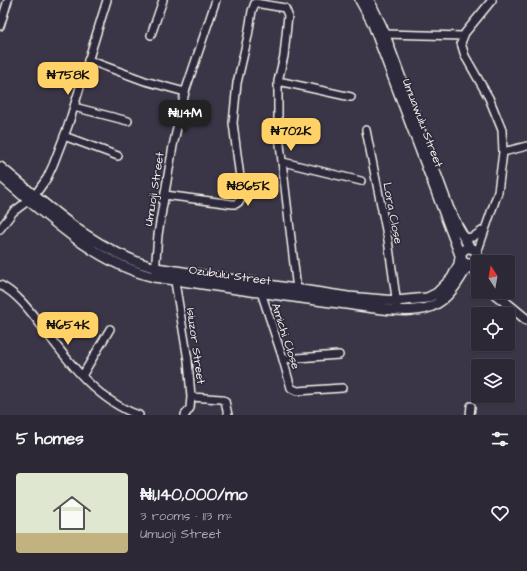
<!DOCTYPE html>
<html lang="en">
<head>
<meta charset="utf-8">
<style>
	body { margin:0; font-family:"Architects Daughter",sans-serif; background:#34303d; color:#f1f3f6; height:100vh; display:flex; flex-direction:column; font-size:15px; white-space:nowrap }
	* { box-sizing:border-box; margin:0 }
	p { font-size:13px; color:#a6a6ad }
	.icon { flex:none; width:22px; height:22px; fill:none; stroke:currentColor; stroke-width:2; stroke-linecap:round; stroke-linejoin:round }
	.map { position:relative; height:415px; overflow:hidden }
	.panel { display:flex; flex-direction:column; background:#2c2835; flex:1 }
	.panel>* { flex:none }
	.needle { width:26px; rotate:349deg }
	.controls { position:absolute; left:471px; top:255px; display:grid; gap:8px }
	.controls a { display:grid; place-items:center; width:44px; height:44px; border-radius:4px; background:#2c2835; box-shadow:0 1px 3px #0004,0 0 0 1px #484450; font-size:20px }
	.price { position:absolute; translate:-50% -34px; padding:0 9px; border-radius:8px; background:#ffd166; color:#111; font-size:13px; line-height:26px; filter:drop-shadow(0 1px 2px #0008) }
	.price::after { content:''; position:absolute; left:50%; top:24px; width:12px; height:9px; margin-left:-6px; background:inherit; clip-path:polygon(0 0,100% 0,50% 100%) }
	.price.active { background:#222; color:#fff }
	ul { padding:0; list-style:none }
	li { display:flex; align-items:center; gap:12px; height:100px; padding:0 16px }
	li+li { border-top:1px solid #484450 }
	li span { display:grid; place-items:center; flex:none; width:112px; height:80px; border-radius:4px; color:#555 }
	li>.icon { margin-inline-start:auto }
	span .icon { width:48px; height:48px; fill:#fffc; stroke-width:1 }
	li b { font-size:17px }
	h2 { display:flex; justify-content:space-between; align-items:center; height:48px; padding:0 16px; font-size:17px }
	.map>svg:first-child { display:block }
</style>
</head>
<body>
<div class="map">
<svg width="527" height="415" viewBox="0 0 527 415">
	<rect width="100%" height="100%" fill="#3b3647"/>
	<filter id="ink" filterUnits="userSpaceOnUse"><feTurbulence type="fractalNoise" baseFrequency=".025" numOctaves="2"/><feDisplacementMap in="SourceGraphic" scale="8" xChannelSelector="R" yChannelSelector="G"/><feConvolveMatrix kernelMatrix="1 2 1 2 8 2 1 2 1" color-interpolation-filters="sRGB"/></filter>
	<g filter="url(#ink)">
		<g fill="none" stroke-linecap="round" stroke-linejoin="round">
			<g stroke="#f4f1e8" stroke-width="10">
				<path id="minor" d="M 0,26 L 8,0
					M 384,34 L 463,36
					M 151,35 L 163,0
					M 88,60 L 145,81 L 185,92
					M 278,81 L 351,97
					M 74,107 L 128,121
					M 366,130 L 388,240 L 397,305
					M 64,136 L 118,156
					M 503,152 L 527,146
					M 283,162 L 361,181
					M 165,195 L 232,204 L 236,204 L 240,201 L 242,193 L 233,123 L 237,83 L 248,36 L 252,11 L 255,3 L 285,8 L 288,15 L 284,56 L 278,81 L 278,127 L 297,290 L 296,294
					M 0,229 L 13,212 L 29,200 L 35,195 L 47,178 L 53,165 L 68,126 L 107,0
					M 464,238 L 473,237 L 485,229
					M 477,253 L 498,192 L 503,152 L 502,130 L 489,98 L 465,56 L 461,43 L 465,33 L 492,0
					M 155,272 L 158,235 L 162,210 L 173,146 L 185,92 L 216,0
					M 174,276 L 188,360 L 191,397 L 190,408 L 185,415
					M 0,285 C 18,294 30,311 43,328 C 68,361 97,401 139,415
					M 260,289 L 282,356 L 291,388 L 297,391 L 342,388
					M 283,359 L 339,355
					M 82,376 L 110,329
					M 191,397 L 221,399 L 225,401 L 228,415
					M 470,415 L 471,406"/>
			</g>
			<g stroke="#f4f1e8" stroke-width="12">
				<path id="major" d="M 360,0 L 372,22 L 460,255
					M 369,0 L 382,27 L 449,209 L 458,227 L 470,248
					M 0,167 C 48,206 95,252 156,268 L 348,297 L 396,301 L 427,298 L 437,293 L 452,278 L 459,264 L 460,257
					M 0,176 C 47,215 93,262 154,277 C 218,286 282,296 346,304 C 368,307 409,315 430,307 C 448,300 459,281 468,265
					M461 256a8 8 0 1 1 16 0a8 8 0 1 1-16 0Z
					M 470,265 L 478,275
					M 493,292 L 527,320"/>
			</g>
			<use href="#minor" stroke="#2f2a3d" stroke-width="7"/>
			<use href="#major" stroke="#2f2a3d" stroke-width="9"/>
		</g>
	</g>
	<g text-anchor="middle" stroke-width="3.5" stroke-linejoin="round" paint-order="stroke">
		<g font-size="12" fill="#f4f1e8" stroke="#2f2a3d">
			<text transform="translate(423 123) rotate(69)" y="4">Umuawulu Street</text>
			<text transform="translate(154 189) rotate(-81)" y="4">Umuoji Street</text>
			<text transform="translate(393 213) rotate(79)" y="4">Lora Close</text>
			<text transform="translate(230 275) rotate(8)" y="4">Ozubulu Street</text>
			<text transform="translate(286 336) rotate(72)" y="4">Amichi Close</text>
			<text transform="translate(196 346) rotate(82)" y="4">Isiuzor Street</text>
		</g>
	</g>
</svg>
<div class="controls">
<a><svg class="needle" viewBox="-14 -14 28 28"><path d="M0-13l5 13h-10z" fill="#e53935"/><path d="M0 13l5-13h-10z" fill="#a6a6ad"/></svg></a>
<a><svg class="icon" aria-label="locate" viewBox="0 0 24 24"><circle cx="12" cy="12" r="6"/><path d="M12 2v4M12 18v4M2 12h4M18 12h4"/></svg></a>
<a><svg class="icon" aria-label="layers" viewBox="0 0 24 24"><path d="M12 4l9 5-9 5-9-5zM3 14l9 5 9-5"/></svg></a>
</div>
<b class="price" style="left:68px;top:96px">₦758K</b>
<b class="price active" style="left:185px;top:134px">₦1.14M</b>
<b class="price" style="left:291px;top:152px">₦702K</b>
<b class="price" style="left:248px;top:207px">₦865K</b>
<b class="price" style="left:68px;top:346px">₦654K</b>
</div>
<section class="panel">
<h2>5 homes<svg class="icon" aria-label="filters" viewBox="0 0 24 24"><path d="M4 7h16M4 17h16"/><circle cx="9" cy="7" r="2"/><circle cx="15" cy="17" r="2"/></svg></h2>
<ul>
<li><span style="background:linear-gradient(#dfe7d0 75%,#c2b280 0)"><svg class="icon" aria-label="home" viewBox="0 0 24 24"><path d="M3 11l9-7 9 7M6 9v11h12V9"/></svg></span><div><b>₦1,140,000/mo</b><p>3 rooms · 113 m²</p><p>Umuoji Street</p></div><svg class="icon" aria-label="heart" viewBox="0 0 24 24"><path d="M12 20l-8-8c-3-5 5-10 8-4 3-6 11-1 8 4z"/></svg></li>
</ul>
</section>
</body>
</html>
